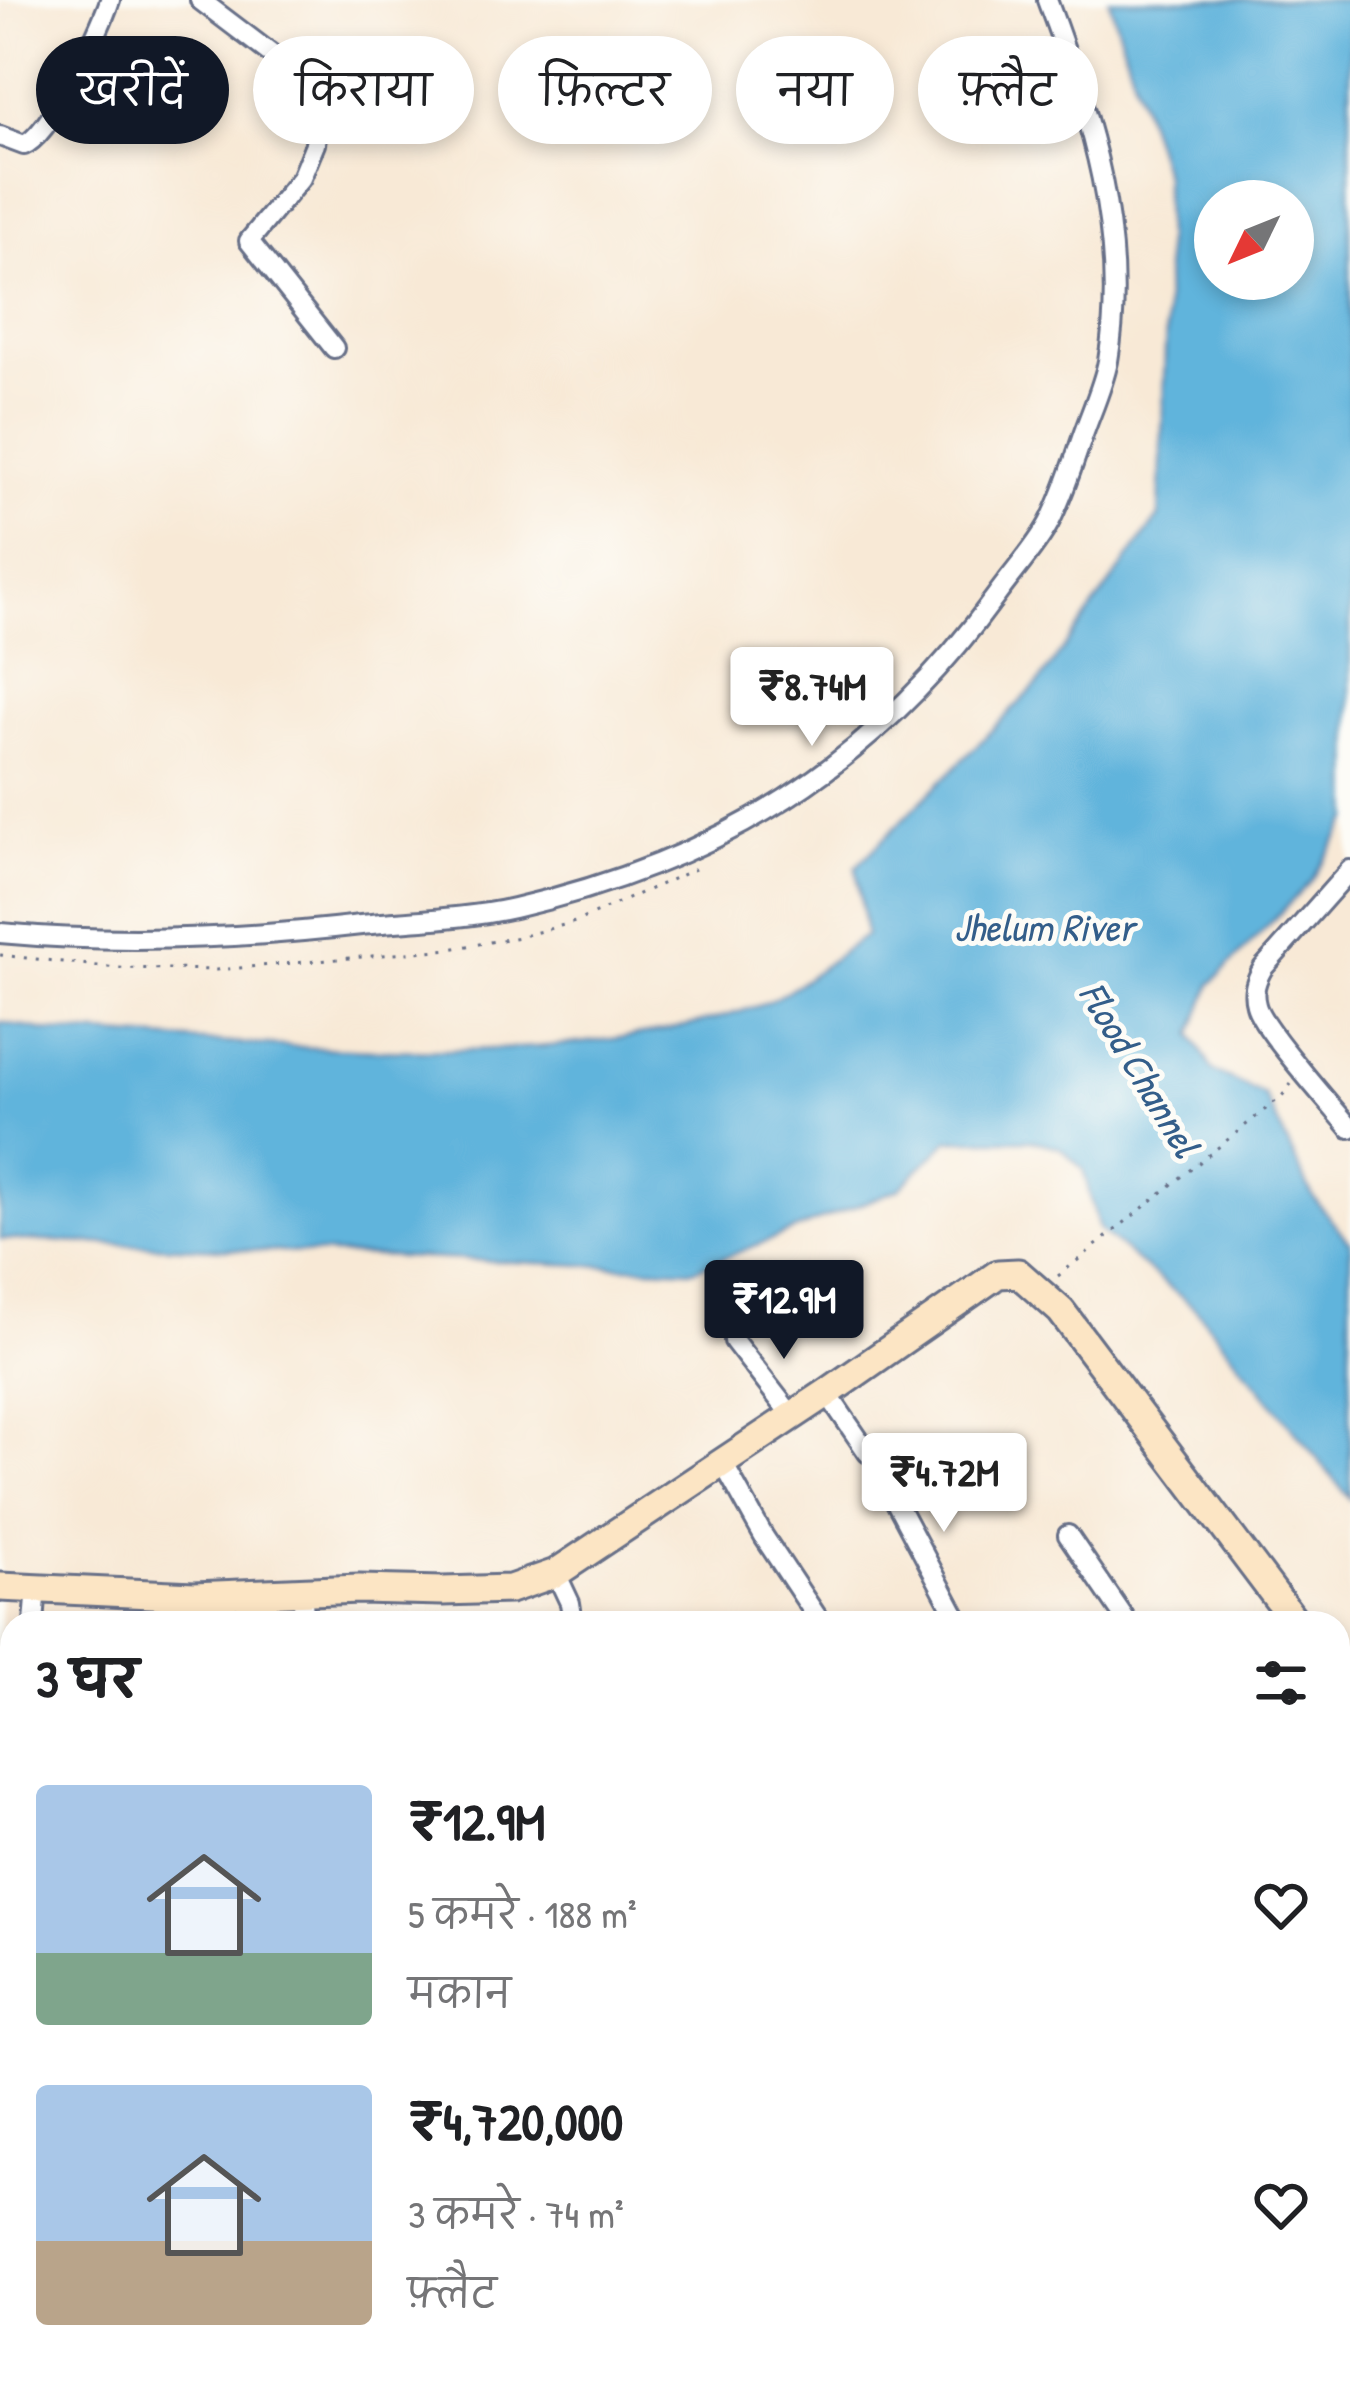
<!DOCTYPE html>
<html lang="hi">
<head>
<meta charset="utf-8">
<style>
	body { margin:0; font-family:"Patrick Hand","Playpen Sans Deva",sans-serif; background:#f6f6f6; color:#202124; height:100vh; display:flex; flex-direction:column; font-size:45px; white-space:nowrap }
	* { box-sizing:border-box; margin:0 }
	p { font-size:39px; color:#757577 }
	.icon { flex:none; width:66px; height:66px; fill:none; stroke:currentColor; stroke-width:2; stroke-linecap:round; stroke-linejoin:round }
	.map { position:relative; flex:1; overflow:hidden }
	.sheet { position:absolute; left:0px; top:1611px; width:1350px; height:771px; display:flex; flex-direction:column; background:#fff; border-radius:36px 36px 0 0; box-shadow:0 6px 18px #0003 }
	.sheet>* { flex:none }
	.guide { position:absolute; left:36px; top:36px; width:1278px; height:108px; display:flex; gap:24px }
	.needle { width:78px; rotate:227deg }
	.tools { position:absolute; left:1194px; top:180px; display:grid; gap:24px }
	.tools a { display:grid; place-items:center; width:120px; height:120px; border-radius:50%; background:#fff; box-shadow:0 6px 18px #0003; font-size:60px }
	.price { position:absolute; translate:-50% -102px; padding:0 27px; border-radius:12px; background:#fff; color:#222; font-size:39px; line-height:78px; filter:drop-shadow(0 3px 6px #0008) }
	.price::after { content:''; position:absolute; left:50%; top:72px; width:36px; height:27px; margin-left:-18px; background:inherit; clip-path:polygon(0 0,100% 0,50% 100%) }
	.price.on { background:#111827; color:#fff }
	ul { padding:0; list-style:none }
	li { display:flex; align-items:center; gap:36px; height:300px; padding:0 36px }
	li span { display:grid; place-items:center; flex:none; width:336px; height:240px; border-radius:12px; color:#555 }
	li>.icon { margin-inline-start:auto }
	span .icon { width:144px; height:144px; fill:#fffc; stroke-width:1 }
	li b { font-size:51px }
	h2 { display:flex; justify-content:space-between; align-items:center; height:144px; padding:0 36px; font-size:51px }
	.chip { padding:0 42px; border-radius:54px; background:#fff; box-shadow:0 6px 18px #0003; font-size:42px; line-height:108px }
	.chip.on { background:#111827; color:#fff }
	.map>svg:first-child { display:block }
</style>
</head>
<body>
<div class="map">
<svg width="1350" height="2381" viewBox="0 0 1350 2381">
	<rect width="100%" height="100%" fill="#fdfcf7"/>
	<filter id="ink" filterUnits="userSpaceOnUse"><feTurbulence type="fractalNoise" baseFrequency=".00833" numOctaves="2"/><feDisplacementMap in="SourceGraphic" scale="24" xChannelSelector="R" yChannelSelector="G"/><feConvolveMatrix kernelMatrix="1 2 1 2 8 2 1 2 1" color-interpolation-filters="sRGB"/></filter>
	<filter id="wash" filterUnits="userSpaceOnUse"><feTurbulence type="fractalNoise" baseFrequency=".004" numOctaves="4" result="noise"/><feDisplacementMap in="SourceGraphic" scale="48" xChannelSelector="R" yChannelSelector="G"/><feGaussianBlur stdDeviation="2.7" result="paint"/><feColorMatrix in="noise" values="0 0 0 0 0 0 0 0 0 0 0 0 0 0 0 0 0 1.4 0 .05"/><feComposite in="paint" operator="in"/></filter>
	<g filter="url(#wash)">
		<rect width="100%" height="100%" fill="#f8e9d6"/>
		<path fill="#60b4dc" stroke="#3e729d" stroke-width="3" fill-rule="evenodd" d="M 1109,0 L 1350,0 L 1350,818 L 1312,880 L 1211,984 L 1192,1035 L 1213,1071 L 1264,1095 L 1313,1197 L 1350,1243 L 1350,1499 L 1196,1309 L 1099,1230 L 1083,1169 L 1059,1147 L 1031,1140 L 949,1140 L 899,1189 L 693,1270 L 0,1239 L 0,1022 L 46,1031 C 273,1043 540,1079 758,1006 C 788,996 838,954 866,935 L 856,867 L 1038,684 L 1159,516 L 1166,326 L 1164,175 ZM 1215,201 L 1293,201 L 1293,279 L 1215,279 Z"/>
	</g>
	<g filter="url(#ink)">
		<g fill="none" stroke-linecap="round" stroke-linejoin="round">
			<g stroke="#687088" stroke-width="24">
				<path id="minor" d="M 200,0 L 312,85 L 321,96 L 315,144 L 301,178 L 249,241 L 334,348
					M 0,136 L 24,145 C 51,135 100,30 110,0
					M 1350,870 L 1263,968 C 1256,980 1252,991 1256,1005 C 1261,1027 1331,1105 1350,1128
					M 0,933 C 120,944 241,939 361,925 C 411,920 465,919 514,908 C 719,861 872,767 996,596 C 1013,572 1035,549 1049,523 C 1063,496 1072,467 1082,438 C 1090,414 1103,387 1108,361 C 1129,238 1090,114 1047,0
					M 734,1341 L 792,1416
					M 827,1393 L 868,1453
					M 723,1463 L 764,1537 L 821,1623
					M 880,1472 L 960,1623
					M 1068,1535 L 1128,1623
					M 556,1573 L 570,1603 L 573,1623
					M 302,1593 L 305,1623
					M 34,1623 L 37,1587
					M 0,1734 L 12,1713
					M 1338,1833 L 1350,1825
					M 1338,1906 L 1350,1931
					M 1,2148 L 12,2189
					M 1338,2361 L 1350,2374
					M 923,2370 L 928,2381
					M 173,2381 L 186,2372
					M 1267,2381 L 1289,2370"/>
			</g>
			<g stroke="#687088" stroke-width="33">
				<path id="secondary" d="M 0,1587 L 194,1596 L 359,1589 L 443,1591 L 510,1589 L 556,1573 L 827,1393 L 998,1274 L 1018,1273 L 1061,1311 L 1296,1623
					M 1338,1678 L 1350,1694"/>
			</g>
			<path stroke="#687088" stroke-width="3" stroke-dasharray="3 9" stroke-linecap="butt" d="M 0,955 L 116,968 L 216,970 L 450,949 L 519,937 L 575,922 L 702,866
				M 1058,1276 L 1282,1096 L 1291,1084"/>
			<use href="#minor" stroke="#fff" stroke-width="18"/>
			<use href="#secondary" stroke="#fce5c4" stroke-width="27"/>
		</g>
	</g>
	<g text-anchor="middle" stroke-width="10" stroke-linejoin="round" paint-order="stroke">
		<g font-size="39" font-style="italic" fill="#335e8a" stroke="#fdfcf7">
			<text x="1044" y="941">Jhelum River</text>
			<text transform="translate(1140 1069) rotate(59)" y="14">Flood Channel</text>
		</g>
	</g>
</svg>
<div class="tools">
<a><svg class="needle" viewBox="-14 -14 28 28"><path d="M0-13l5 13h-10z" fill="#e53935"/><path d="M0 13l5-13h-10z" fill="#757577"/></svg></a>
</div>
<b class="price" style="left:812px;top:749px">₹8.74M</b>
<b class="price on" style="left:784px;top:1362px">₹12.9M</b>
<b class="price" style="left:944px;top:1535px">₹4.72M</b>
<div class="guide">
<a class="chip on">खरीदें</a>
<a class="chip">किराया</a>
<a class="chip">फ़िल्टर</a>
<a class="chip">नया</a>
<a class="chip">फ़्लैट</a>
</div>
<section class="sheet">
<h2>3 घर<svg class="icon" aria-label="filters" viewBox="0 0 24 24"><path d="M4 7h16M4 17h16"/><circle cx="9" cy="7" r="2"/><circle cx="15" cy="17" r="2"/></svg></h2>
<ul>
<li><span style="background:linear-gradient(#a9c7e8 70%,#7fa58c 0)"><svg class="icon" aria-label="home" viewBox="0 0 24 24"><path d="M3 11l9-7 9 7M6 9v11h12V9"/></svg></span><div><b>₹12.9M</b><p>5 कमरे · 188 m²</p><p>मकान</p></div><svg class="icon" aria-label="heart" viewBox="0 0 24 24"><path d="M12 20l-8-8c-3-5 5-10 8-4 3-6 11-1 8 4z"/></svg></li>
<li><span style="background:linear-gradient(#a9c7e8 65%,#b9a48a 0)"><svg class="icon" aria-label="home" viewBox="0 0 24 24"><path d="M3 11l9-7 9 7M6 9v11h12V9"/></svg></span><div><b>₹4,720,000</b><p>3 कमरे · 74 m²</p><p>फ़्लैट</p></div><svg class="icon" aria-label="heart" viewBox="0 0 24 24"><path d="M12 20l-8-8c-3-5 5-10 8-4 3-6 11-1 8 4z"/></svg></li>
</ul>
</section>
</div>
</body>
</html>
